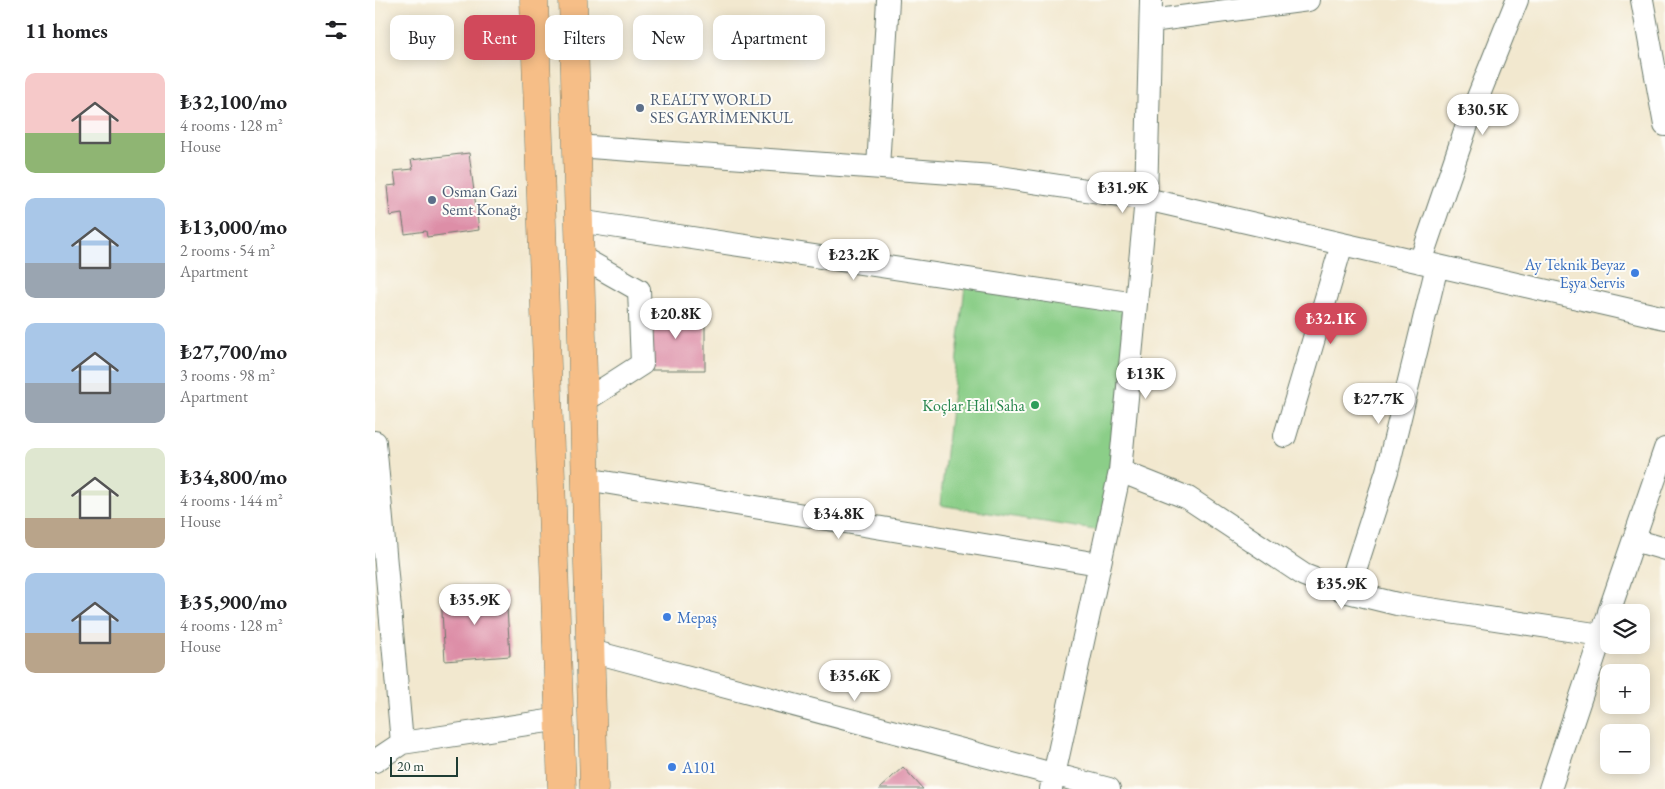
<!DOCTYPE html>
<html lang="en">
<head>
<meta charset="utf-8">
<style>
	body { margin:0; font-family:"EB Garamond",serif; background:#f2f2f2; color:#202124; height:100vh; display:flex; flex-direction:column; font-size:19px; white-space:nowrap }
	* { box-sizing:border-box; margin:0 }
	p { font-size:16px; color:#757577 }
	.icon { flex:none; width:28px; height:28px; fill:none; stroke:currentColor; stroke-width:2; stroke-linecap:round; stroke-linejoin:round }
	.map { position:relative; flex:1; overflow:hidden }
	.panel { display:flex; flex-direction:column; background:#fff; width:375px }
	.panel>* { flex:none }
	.hud { position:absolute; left:15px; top:15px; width:475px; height:45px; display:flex; gap:10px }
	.tools { position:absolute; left:1225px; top:604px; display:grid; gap:10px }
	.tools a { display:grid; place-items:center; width:50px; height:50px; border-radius:10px; background:#fff; box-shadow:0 2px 12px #0003; font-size:25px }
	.scale { position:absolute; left:15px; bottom:12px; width:68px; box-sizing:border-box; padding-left:5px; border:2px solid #1f3d34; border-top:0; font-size:14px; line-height:18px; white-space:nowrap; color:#1f3d34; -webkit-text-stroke:4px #fdfcf7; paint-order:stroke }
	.price { position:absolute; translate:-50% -42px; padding:0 11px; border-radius:18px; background:#fff; color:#222; font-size:16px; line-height:32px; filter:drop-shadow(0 1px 2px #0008) }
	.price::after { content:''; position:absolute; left:50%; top:30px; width:15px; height:11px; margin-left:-8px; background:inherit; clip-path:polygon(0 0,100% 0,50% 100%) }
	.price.active { background:#d1495b; color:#fff }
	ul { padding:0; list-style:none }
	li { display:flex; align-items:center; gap:15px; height:125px; padding:0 25px }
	li span { display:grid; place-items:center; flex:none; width:140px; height:100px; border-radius:10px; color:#555 }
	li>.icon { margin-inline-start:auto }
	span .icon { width:60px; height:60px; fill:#fffc; stroke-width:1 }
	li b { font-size:21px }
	h2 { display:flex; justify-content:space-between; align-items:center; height:60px; padding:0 25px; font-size:21px }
	.tag { padding:0 18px; border-radius:10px; background:#fff; box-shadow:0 2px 12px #0003; font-size:18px; line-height:45px }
	.tag.active { background:#d1495b; color:#fff }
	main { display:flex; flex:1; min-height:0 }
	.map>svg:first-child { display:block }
</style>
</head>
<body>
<main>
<section class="panel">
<h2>11 homes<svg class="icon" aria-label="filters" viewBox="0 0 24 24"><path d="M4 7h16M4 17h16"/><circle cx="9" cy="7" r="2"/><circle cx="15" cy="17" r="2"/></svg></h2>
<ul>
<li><span style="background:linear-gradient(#f6c9c9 60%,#8fb573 0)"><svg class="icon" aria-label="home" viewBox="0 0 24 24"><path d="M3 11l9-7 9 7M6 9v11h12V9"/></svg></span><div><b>₺32,100/mo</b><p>4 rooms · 128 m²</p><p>House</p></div></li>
<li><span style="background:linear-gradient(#a9c7e8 65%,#9aa5b1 0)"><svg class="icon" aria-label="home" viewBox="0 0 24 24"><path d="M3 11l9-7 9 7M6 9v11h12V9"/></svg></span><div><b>₺13,000/mo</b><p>2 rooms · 54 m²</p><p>Apartment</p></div></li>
<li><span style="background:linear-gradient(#a9c7e8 60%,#9aa5b1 0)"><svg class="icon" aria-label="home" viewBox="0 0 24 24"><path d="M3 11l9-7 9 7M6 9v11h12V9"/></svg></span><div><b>₺27,700/mo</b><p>3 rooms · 98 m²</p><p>Apartment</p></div></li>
<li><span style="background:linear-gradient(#dfe7d0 70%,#b9a48a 0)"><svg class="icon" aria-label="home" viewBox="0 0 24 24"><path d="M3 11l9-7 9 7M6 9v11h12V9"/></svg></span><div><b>₺34,800/mo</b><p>4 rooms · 144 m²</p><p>House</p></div></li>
<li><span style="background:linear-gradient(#a9c7e8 60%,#b9a48a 0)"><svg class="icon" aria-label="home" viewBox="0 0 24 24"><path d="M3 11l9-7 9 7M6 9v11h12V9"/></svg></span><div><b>₺35,900/mo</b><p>4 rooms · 128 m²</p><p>House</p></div></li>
</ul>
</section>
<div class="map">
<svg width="1290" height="789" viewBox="0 0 1290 789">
	<rect width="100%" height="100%" fill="#fdfcf7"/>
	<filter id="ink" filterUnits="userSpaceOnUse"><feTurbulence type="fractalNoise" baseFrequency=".02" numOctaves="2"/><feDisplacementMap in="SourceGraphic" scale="10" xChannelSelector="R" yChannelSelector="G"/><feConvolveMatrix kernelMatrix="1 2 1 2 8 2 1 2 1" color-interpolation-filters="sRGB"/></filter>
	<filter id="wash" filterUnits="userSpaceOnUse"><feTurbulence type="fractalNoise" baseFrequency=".0096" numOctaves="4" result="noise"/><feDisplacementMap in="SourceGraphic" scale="20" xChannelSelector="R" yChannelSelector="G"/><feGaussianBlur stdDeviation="1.12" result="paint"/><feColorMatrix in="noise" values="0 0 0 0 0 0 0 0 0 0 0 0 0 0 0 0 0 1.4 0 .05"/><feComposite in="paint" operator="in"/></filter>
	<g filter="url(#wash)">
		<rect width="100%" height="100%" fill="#f2e8cf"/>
		<path fill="#8bce88" stroke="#55865e" d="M 590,286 L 757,306 L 726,531 L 565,505 Z"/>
		<g id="blocks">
			<path fill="#dd8ea7" d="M 94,153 L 104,230 L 52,237 L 51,231 L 30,234 L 27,214 L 15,216 L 12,186 L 21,185 L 19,171 L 38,169 L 36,160 Z
				M 273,309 L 330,309 L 330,370 L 273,370 Z
				M 131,592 L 135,656 L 70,661 L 66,596 Z
				M 528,767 L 548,789 L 504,789 Z"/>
		</g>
	</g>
	<g filter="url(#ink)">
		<use href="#blocks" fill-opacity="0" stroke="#69796a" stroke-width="1"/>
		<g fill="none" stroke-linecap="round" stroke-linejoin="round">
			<g stroke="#69796a" stroke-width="24">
				<path id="minor" d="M 1267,0 L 1290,125
					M 776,21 L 933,0
					M 201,146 L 618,176 L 771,199 L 1290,318
					M 503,167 L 513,0
					M 203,221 L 761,304
					M 204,256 L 264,290 L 267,364 L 208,402
					M 1045,262 L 1093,122 L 1142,0
					M 910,436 L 967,244
					M 0,442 L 27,743 L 186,719
					M 745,471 L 813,498 L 929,575 L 973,592 L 1022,604 L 1226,635
					M 211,479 L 724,564
					M 1259,540 L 1290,549
					M 973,592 L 1012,471 L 1062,266
					M 1234,612 L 1290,449
					M 216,651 L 734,789
					M 0,761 L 27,743
					M 676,789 L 745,471 L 771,199 L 776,0
					M 1175,789 L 1234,613"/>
			</g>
			<g stroke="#69796a" stroke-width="29">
				<path id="major" d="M 159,0 L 187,789
					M 198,0 L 219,789"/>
			</g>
			<use href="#minor" stroke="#fff" stroke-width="22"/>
			<use href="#major" stroke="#f6be87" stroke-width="28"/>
		</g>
	</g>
	<g fill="#5c6f8a" stroke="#fdfcf7" stroke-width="2">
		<circle cx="265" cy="108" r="5"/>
		<circle cx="57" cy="200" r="5"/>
	</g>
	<g fill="#3f7fe0" stroke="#fdfcf7" stroke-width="2">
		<circle cx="1260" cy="273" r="5"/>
		<circle cx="292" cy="617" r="5"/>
		<circle cx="297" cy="767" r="5"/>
	</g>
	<circle fill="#2e9e5b" stroke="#fdfcf7" stroke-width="2" cx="660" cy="405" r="5"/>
	<g text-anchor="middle" stroke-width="4" stroke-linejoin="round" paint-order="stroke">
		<g font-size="16" fill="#4e5e75" stroke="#fdfcf7" text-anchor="start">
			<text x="275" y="105">REALTY WORLD<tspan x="275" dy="18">SES GAYRİMENKUL</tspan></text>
			<text x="67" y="197">Osman Gazi<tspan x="67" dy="18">Semt Konağı</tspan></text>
		</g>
		<g font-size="16" fill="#366cbe" stroke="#fdfcf7" text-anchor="start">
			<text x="1250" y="270" text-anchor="end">Ay Teknik Beyaz<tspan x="1250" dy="18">Eşya Servis</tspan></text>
			<text x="302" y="623">Mepaş</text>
			<text x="307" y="773">A101</text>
		</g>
		<g font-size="16" fill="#27864d" stroke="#fdfcf7" text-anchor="end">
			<text x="650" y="411">Koçlar Halı Saha</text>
		</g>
	</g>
</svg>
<div class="tools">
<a><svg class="icon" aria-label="layers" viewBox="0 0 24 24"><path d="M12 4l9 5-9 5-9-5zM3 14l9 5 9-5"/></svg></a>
<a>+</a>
<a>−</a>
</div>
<div class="scale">20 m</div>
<b class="price" style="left:1108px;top:136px">₺30.5K</b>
<b class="price" style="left:748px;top:214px">₺31.9K</b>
<b class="price" style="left:479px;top:281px">₺23.2K</b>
<b class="price" style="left:301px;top:340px">₺20.8K</b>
<b class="price active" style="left:956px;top:345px">₺32.1K</b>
<b class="price" style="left:771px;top:400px">₺13K</b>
<b class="price" style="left:1004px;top:425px">₺27.7K</b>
<b class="price" style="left:464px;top:540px">₺34.8K</b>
<b class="price" style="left:967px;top:610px">₺35.9K</b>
<b class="price" style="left:100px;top:626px">₺35.9K</b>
<b class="price" style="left:480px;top:702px">₺35.6K</b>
<div class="hud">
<a class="tag">Buy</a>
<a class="tag active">Rent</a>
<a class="tag">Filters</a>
<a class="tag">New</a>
<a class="tag">Apartment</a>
</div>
</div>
</main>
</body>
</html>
